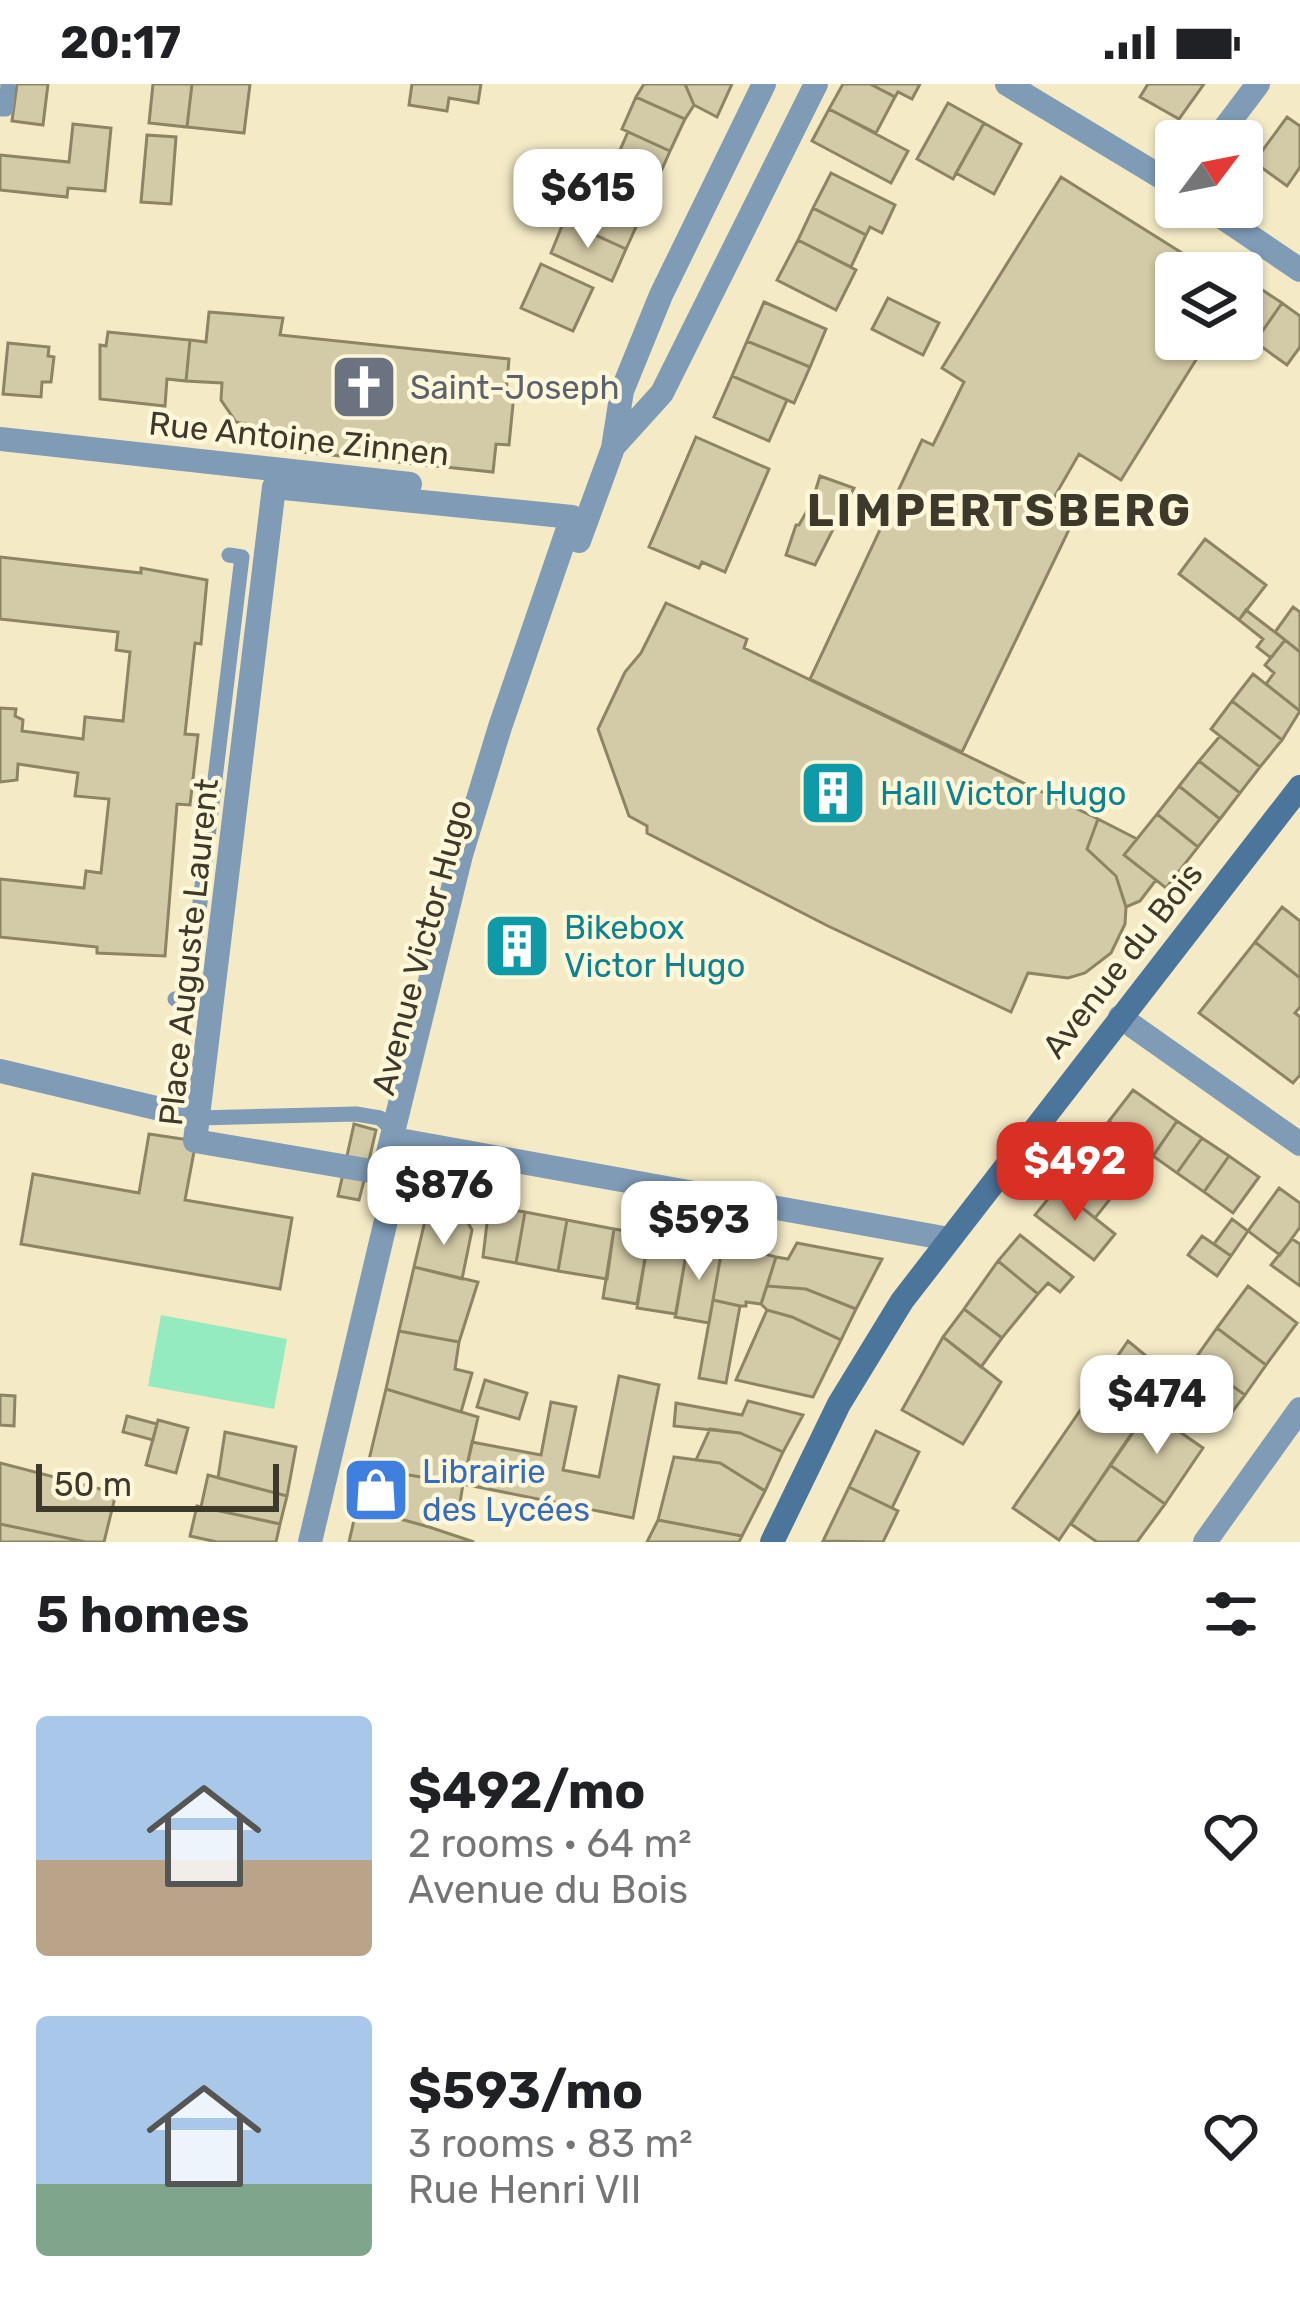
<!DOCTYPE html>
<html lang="en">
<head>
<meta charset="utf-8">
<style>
	body { margin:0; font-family:Rubik,sans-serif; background:#f6f6f6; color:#202124; height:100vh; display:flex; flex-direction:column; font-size:45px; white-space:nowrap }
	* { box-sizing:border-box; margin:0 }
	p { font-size:39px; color:#757577 }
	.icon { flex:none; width:66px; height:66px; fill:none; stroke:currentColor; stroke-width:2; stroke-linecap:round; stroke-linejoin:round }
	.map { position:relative; height:1458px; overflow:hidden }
	.details { display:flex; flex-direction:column; background:#fff; flex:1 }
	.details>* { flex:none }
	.needle { width:78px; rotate:58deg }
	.controls { position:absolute; left:1155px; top:36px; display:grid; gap:24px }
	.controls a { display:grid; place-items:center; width:108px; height:108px; border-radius:12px; background:#fff; box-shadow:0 3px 9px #0004; font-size:60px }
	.scale { position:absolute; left:36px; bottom:30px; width:243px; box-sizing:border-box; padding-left:12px; border:6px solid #3d392b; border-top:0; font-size:33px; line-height:42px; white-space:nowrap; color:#3d392b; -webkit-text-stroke:9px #fff7da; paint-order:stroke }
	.price { position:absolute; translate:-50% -102px; padding:0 27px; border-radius:24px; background:#fff; color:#222; font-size:39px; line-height:78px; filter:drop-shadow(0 3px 6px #0008) }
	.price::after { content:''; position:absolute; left:50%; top:72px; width:36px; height:27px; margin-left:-18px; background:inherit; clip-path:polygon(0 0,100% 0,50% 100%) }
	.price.selected { background:#d93025; color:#fff }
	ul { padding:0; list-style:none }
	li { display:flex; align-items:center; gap:36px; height:300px; padding:0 36px }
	li span { display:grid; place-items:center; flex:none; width:336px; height:240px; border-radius:12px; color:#555 }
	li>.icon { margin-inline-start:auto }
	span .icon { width:144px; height:144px; fill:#fffc; stroke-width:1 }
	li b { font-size:51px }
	h2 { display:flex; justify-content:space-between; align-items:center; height:144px; padding:0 36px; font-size:51px }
	.status { display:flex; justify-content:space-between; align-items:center; height:84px; padding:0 60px; background:#fff; direction:ltr }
	.status svg { height:33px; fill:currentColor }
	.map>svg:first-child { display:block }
</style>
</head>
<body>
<div class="status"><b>20:17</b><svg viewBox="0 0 49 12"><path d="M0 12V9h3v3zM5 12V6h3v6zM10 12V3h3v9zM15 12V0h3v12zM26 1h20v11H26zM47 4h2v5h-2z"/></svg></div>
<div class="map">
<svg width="1300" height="1458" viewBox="0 0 1300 1458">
	<rect width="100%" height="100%" fill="#f4eac6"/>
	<path fill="#94ebbf" d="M 161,1231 L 287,1255 L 274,1325 L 148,1302 Z"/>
	<path fill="#d3caa7" stroke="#8d8464" stroke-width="3" d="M 17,0 L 48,0 L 43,41 L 12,37 Z
		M 153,0 L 192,0 L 187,43 L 149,39 Z
		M 192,0 L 250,0 L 244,49 L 187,43 Z
		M 412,0 L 481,0 L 478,19 L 449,14 L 447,27 L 409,21 Z
		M 644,0 L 685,0 L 694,21 L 685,35 L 636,13 Z
		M 685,0 L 732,0 L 717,33 L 694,21 Z
		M 843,0 L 870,0 L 895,13 L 876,49 L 829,25 Z
		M 870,0 L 920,0 L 912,15 L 898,8 L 895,13 Z
		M 1148,0 L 1204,0 L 1179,35 L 1140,13 Z
		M 636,13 L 685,35 L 670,67 L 622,45 Z
		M 948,19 L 984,39 L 953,95 L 917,75 Z
		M 829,25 L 908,67 L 891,99 L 812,57 Z
		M 1287,33 L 1300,42 L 1300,83 L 1287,102 L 1254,78 Z
		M 984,39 L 1021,60 L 994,110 L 956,89 Z
		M 73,40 L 111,44 L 105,107 L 68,104 L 67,113 L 0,106 L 0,71 L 69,78 Z
		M 628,48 L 670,67 L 655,101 L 613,82 Z
		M 147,51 L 176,53 L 171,120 L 141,118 Z
		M 598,75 L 655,101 L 640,134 L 583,108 Z
		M 831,89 L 895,121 L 882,149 L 870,143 L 866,151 L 813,124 Z
		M 1061,93 L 1214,189 L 1176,189 L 1176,255 L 1209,255 L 1121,396 L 1079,370 L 1052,417 L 1077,429 L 962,668 L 810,595 L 922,356 L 933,361 L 964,298 L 942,284 Z
		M 583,108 L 640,134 L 626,165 L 570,139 Z
		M 813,124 L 866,151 L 851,183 L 798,156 Z
		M 564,137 L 626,165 L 612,197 L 551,169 Z
		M 798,156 L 856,186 L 836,226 L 777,196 Z
		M 541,180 L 593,204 L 573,247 L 521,224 Z
		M 1242,203 L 1253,211 L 1258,203 L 1282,219 L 1252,262 L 1242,255 Z
		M 888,214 L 939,239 L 923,271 L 872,245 Z
		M 764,218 L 826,245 L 810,283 L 747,257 Z
		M 1282,219 L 1300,232 L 1300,263 L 1287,281 L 1255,258 Z
		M 209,228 L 283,234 L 280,251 L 509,275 L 506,309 L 514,310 L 509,361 L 496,360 L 493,388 L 264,364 L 266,345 L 236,338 L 221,316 L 222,299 L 186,297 L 190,256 L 206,258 Z
		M 108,248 L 190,256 L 186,297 L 167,295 L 165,322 L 100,315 L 100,261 L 106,262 Z
		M 747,257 L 810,283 L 794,319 L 732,292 Z
		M 8,259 L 49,263 L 48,272 L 54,273 L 51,298 L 42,298 L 41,313 L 3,310 Z
		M 732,292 L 787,316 L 769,357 L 714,333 Z
		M 696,353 L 769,385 L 725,488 L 702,478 L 699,484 L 649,463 Z
		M 820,392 L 854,404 L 815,481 L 786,471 L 796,441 L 799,441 L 812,418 Z
		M 1205,455 L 1266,501 L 1239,536 L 1179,490 Z
		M 0,473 L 141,489 L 141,484 L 207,496 L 201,560 L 195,559 L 185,650 L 198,651 L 190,721 L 177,720 L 165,872 L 97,869 L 97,863 L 0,853 L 0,795 L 84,804 L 86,787 L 101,789 L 109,715 L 75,712 L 78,689 L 18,680 L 17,696 L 0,698 L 0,624 L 16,625 L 15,632 L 23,636 L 22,647 L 83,655 L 85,633 L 123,637 L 130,568 L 116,566 L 118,548 L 0,535 Z
		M 666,519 L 747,555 L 744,564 L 1098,735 L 1087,765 L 1116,792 L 1126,823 L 1125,840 L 1111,869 L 1085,889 L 1068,894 L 1028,889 L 1011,928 L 828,842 L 647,749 L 647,742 L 629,732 L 598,645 L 625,588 L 641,569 Z
		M 1293,523 L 1300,528 L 1300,568 L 1275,548 Z
		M 1246,526 L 1285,556 L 1271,574 L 1257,563 L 1263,555 L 1239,536 Z
		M 1285,556 L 1300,568 L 1300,627 L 1266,600 L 1274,589 L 1265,581 Z
		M 1253,590 L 1300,627 L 1282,656 L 1232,617 Z
		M 1232,617 L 1282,656 L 1260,683 L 1211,645 Z
		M 1220,652 L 1260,683 L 1240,709 L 1199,677 Z
		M 1199,677 L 1240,709 L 1220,735 L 1179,702 Z
		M 1179,702 L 1220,735 L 1198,763 L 1157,730 Z
		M 1157,730 L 1198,763 L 1166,804 L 1124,771 Z
		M 1098,735 L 1137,755 L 1124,771 L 1156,796 L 1140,817 L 1126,823 L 1116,792 L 1087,765 Z
		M 1282,823 L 1300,837 L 1300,894 L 1255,858 Z
		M 515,845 L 528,848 L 518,880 L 506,876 Z
		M 1255,858 L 1300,894 L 1300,923 L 1295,929 L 1300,933 L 1300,991 L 1293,999 L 1199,929 Z
		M 1133,1006 L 1177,1037 L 1153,1072 L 1109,1037 Z
		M 1109,1037 L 1147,1068 L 1126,1095 L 1088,1065 Z
		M 1177,1037 L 1202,1054 L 1177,1089 L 1153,1072 Z
		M 354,1040 L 376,1046 L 367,1085 L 345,1081 Z
		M 149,1050 L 196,1057 L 185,1116 L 292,1134 L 280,1205 L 21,1160 L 33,1090 L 139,1109 Z
		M 1202,1054 L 1229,1072 L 1204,1108 L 1177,1089 Z
		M 1088,1065 L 1126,1095 L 1095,1134 L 1057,1104 Z
		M 1229,1072 L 1259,1093 L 1233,1129 L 1204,1108 Z
		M 345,1081 L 367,1085 L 359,1116 L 338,1112 Z
		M 1057,1104 L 1115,1150 L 1094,1176 L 1035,1131 Z
		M 1279,1104 L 1300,1119 L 1300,1143 L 1280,1171 L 1248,1147 Z
		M 489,1122 L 525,1128 L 516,1179 L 483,1173 Z
		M 525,1128 L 567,1136 L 558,1187 L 516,1179 Z
		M 461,1134 L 466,1135 L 472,1146 L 462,1195 L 414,1183 L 425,1137 L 453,1142 Z
		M 1232,1135 L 1248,1147 L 1231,1172 L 1214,1160 Z
		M 567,1136 L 614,1145 L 607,1195 L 558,1187 Z
		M 614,1145 L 649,1151 L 637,1220 L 603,1214 Z
		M 649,1151 L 688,1159 L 676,1230 L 637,1224 Z
		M 1020,1151 L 1073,1193 L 1060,1208 L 1048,1199 L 1038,1210 L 998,1177 Z
		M 1202,1152 L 1231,1172 L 1217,1192 L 1188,1171 Z
		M 1292,1155 L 1300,1160 L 1300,1202 L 1271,1181 Z
		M 739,1156 L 758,1160 L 757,1168 L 776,1173 L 761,1220 L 746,1218 L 746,1222 L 740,1222 L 713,1216 L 722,1165 L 737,1167 Z
		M 688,1159 L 722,1165 L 709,1239 L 675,1233 Z
		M 797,1159 L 882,1175 L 856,1225 L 806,1205 L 767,1202 L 776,1173 L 788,1175 Z
		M 998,1177 L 1038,1210 L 1002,1254 L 964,1225 Z
		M 414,1183 L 478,1198 L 459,1258 L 399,1247 Z
		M 767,1202 L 806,1205 L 856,1225 L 841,1256 L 792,1233 L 767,1226 L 761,1220 Z
		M 1248,1202 L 1297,1239 L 1266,1281 L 1217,1244 Z
		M 713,1216 L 740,1222 L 726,1299 L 699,1294 Z
		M 964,1225 L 1002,1254 L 981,1283 L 943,1253 Z
		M 767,1226 L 792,1233 L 841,1256 L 813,1313 L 736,1296 Z
		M 1217,1244 L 1266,1281 L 1245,1311 L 1195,1275 Z
		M 399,1247 L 459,1258 L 455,1285 L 472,1289 L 461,1328 L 386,1305 Z
		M 943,1253 L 1001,1298 L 963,1360 L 902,1326 Z
		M 1128,1257 L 1151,1276 L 1139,1290 L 1161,1308 L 1059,1456 L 1013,1424 Z
		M 1199,1278 L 1245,1311 L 1223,1340 L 1178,1307 Z
		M 619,1292 L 659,1301 L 633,1434 L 463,1400 L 472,1358 L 541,1371 L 551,1318 L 576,1323 L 563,1386 L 599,1393 Z
		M 485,1296 L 527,1309 L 519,1335 L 477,1323 Z
		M 386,1305 L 478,1333 L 463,1400 L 367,1384 Z
		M 0,1311 L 15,1312 L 14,1342 L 0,1341 Z
		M 748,1317 L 803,1331 L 783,1368 L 740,1349 L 674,1342 L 676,1319 L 742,1331 Z
		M 1148,1326 L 1203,1364 L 1165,1420 L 1110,1381 Z
		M 127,1332 L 157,1340 L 153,1356 L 123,1348 Z
		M 158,1336 L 188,1344 L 176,1389 L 146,1381 Z
		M 710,1345 L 740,1349 L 783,1368 L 765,1407 L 720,1379 L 696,1376 Z
		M 876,1347 L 919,1368 L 892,1424 L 849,1403 Z
		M 225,1348 L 296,1363 L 287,1412 L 218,1394 Z
		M 674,1373 L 720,1379 L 765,1407 L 742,1452 L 658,1436 Z
		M 0,1379 L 116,1409 L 104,1458 L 86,1458 L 0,1440 Z
		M 1110,1381 L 1165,1420 L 1137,1458 L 1097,1458 L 1071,1440 Z
		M 367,1384 L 463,1400 L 458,1431 L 428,1424 L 429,1443 L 357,1423 Z
		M 208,1391 L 287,1412 L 280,1440 L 201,1423 Z
		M 849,1403 L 898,1427 L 883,1458 L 823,1457 Z
		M 197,1422 L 280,1440 L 276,1458 L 217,1458 L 190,1452 Z
		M 357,1423 L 429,1443 L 474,1458 L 349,1458 Z
		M 658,1436 L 742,1452 L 739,1458 L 647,1458 Z
		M 0,1440 L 86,1458 L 0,1458 Z"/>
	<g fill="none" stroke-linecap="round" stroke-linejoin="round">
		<path stroke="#7f9bb6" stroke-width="15" d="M 0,25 L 6,25 L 8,0
			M 175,915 L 188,917 L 242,473 L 229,471
			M 198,1034 L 356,1030 L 380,1034 L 398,1051"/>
		<path stroke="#7f9bb6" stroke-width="24" d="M 1007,0 L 1176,102
			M 1215,57 L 1258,0
			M 1207,123 L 1300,186
			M 0,355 L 410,400
			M 614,362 L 662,309 L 816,0
			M 274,403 L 572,433 L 500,643 L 461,771 L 383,1089 L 195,1057 Z
			M 579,457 L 613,364 L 622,307 L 661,211 L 764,0
			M 1120,933 L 1300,1060
			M 0,987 L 198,1034
			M 405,1057 L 949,1155
			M 310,1458 L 401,1073
			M 1205,1458 L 1300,1325"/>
		<path stroke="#4b759b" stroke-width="24" d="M 772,1458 L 839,1320 L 902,1217 L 1300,703"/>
	</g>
	<defs>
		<g id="church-square" transform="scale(3.45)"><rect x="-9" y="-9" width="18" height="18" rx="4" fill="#6b7280" stroke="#fff7da"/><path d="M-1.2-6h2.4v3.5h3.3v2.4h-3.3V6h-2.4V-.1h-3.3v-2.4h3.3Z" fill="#fff"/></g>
		<g id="building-square" transform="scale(3.45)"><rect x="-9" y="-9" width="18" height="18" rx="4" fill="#0f9aa8" stroke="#fff7da"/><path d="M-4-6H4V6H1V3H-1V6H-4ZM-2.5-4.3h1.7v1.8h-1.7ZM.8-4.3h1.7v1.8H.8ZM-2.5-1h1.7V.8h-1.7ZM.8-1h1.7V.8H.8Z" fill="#fff"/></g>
		<g id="shop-square" transform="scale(3.45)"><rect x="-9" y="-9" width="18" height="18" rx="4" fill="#3f7fe0" stroke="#fff7da"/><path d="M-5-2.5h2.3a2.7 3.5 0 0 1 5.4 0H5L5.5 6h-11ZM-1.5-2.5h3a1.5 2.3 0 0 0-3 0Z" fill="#fff"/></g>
	</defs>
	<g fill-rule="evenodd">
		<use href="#church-square" x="364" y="303"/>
		<use href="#building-square" x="833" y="709"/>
		<use href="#building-square" x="517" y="862"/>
		<use href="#shop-square" x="376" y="1406"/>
	</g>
	<g text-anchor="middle" stroke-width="9" stroke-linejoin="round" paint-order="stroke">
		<g font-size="33" fill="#5b616d" stroke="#fff7da" text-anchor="start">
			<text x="410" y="315">Saint-Joseph</text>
		</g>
		<g font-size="33" fill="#3d392b" stroke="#fff7da">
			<text transform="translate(299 354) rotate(6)" y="12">Rue Antoine Zinnen</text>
			<text transform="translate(421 863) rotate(-75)" y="12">Avenue Victor Hugo</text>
			<text transform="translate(188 868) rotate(-84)" y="12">Place Auguste Laurent</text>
			<text transform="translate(1122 876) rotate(-52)" y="12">Avenue du Bois</text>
		</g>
		<g font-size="33" fill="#0d838f" stroke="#fff7da" text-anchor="start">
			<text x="880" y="721">Hall Victor Hugo</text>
			<text x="564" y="855">Bikebox<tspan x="564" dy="38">Victor Hugo</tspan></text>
		</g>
		<g font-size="33" fill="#366cbe" stroke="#fff7da" text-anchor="start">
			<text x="422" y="1399">Librairie<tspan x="422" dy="38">des Lycées</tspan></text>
		</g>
		<g font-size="45" font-weight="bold" letter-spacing="3" fill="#3d392b" stroke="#fff7da">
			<text x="1000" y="442">LIMPERTSBERG</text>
		</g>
	</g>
</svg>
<div class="controls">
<a><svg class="needle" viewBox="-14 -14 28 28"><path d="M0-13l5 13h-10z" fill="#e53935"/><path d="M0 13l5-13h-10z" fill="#757577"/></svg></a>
<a><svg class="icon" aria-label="layers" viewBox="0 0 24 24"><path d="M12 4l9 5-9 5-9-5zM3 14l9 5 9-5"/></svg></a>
</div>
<div class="scale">50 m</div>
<b class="price" style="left:588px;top:167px">$615</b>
<b class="price selected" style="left:1075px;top:1140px">$492</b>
<b class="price" style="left:444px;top:1164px">$876</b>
<b class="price" style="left:699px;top:1199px">$593</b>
<b class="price" style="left:1157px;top:1373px">$474</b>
</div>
<section class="details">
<h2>5 homes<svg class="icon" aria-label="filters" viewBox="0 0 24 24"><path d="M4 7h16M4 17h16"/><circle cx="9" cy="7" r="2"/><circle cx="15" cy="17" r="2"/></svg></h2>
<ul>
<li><span style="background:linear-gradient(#a9c7e8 60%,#b9a48a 0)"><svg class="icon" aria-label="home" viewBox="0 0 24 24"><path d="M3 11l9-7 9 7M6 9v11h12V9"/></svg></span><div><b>$492/mo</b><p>2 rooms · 64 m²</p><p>Avenue du Bois</p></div><svg class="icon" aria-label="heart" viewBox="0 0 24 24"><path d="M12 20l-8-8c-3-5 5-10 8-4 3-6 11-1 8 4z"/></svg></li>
<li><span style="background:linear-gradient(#a9c7e8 70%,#7fa58c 0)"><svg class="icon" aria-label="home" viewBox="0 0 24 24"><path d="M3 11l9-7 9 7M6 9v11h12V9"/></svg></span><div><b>$593/mo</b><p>3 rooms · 83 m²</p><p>Rue Henri VII</p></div><svg class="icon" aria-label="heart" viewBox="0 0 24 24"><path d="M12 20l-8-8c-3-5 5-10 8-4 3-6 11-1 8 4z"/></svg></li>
</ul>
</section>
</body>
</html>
